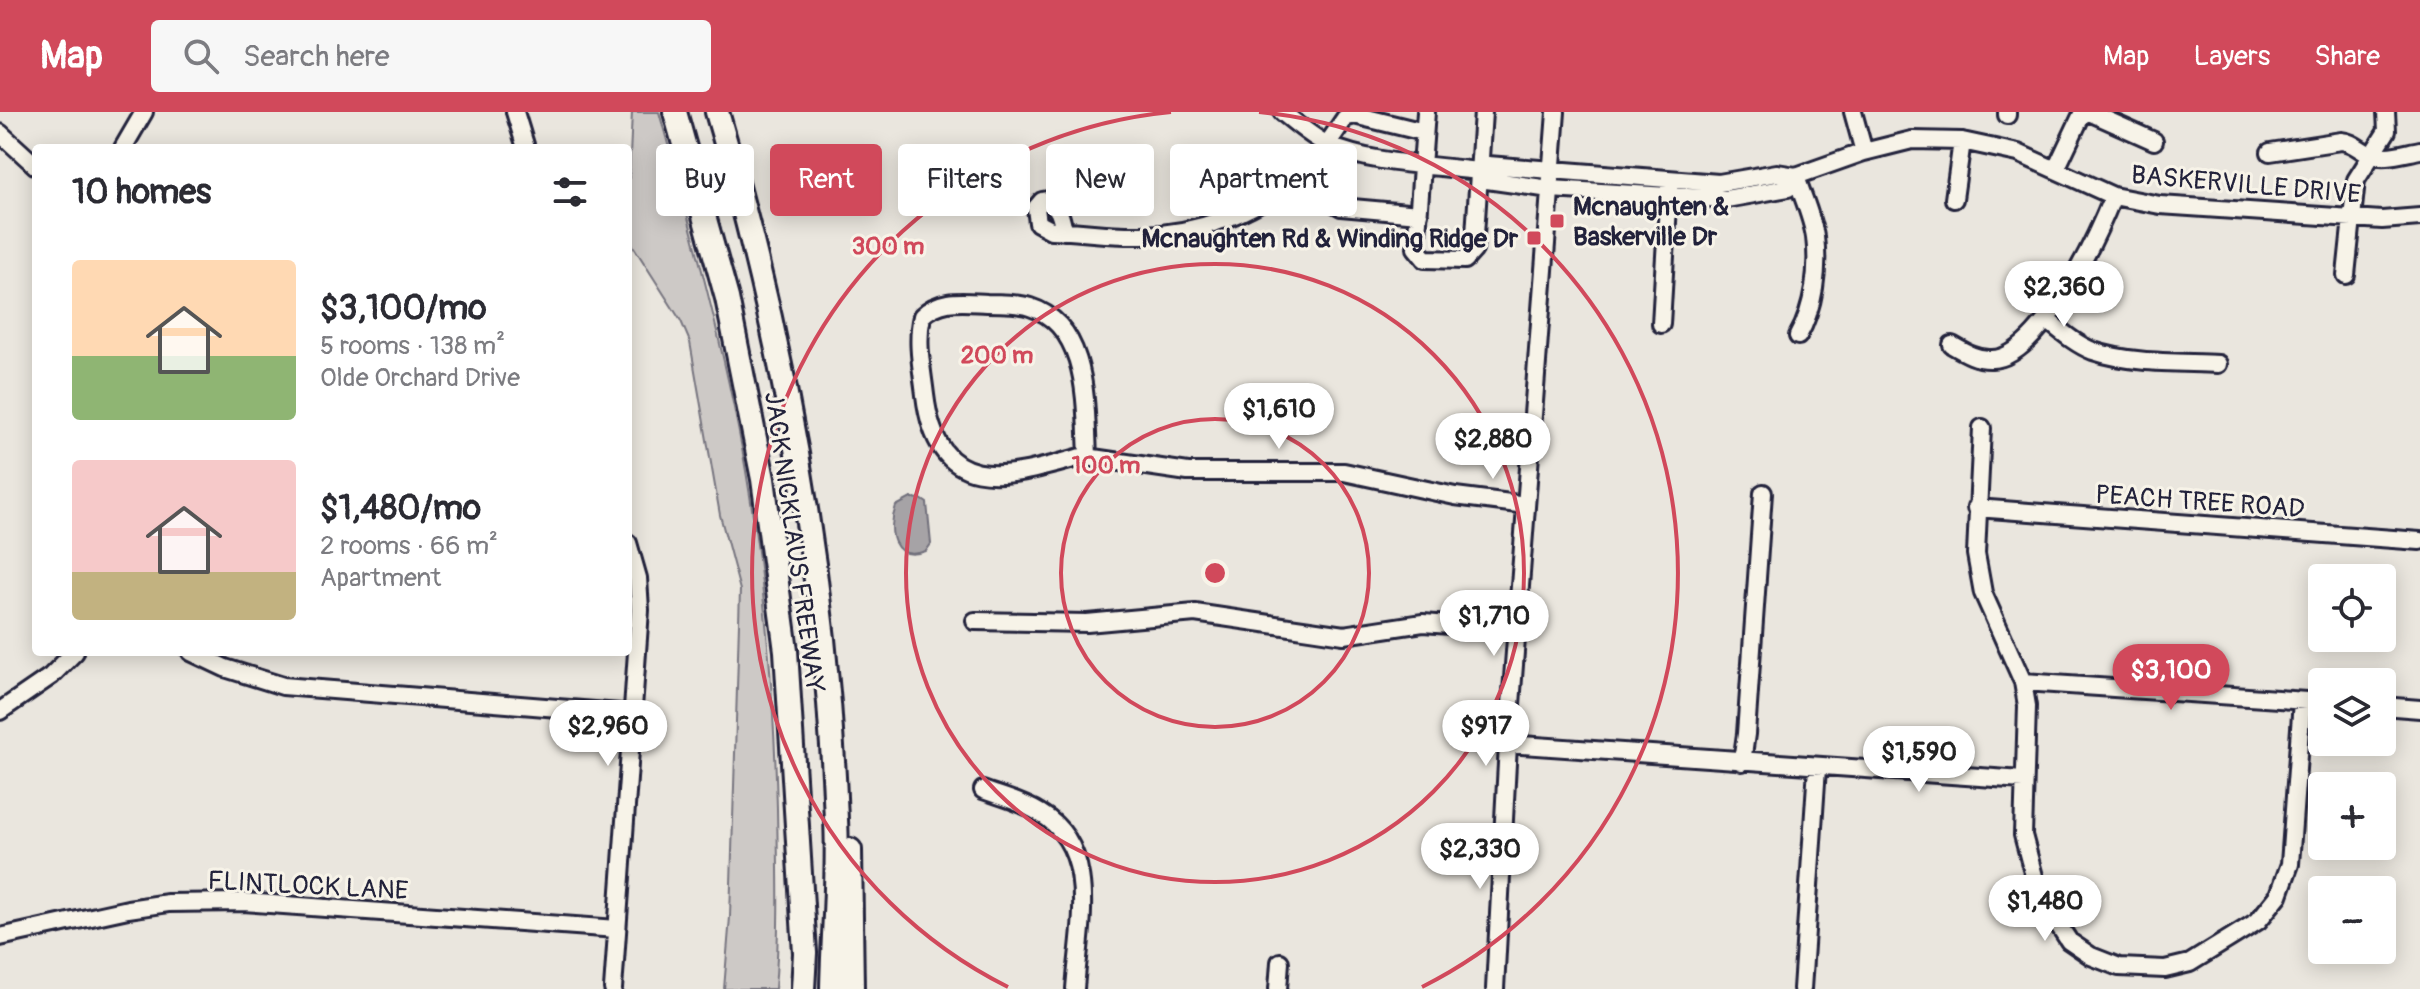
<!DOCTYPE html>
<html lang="en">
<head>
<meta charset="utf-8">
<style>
	body { margin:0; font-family:Pangolin,sans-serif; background:#f7f7f7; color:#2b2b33; height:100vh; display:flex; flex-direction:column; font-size:30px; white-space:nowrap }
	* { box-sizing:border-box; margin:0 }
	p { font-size:26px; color:#7c7c81 }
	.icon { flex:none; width:44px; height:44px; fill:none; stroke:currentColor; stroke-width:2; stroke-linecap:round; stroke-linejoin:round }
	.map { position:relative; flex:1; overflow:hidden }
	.details { position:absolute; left:32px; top:32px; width:600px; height:512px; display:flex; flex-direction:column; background:#fff; border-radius:8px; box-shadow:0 4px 20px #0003 }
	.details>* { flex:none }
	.hud { position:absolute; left:656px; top:32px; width:760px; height:72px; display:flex; gap:16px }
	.buttons { position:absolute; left:2308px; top:452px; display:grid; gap:16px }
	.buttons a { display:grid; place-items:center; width:88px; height:88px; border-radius:8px; background:#fff; box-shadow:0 4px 20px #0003; font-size:40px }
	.price { position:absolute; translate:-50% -68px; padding:0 18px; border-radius:28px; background:#fff; color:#222; font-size:26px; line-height:52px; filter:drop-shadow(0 2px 4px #0008) }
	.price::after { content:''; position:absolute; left:50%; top:48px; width:24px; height:18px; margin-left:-12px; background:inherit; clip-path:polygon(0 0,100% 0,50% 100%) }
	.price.active { background:#d1495b; color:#fff }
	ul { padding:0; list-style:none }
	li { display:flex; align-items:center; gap:24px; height:200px; padding:0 40px }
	li span { display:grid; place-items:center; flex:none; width:224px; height:160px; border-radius:8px; color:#555 }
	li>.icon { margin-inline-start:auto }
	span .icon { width:96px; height:96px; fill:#fffc; stroke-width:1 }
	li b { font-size:34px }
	h2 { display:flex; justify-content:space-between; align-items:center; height:96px; padding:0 40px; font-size:34px }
	.pill { padding:0 28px; border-radius:8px; background:#fff; box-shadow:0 4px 20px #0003; font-size:28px; line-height:72px }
	.pill.active { background:#d1495b; color:#fff }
	header { display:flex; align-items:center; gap:48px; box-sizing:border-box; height:112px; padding:0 40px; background:#d1495b; color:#fff }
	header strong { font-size:38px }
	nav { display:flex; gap:44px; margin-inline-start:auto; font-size:28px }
	.search { width:560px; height:72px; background:#f7f7f7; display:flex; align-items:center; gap:20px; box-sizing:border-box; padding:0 28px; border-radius:8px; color:#7c7c81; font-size:30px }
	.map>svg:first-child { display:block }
</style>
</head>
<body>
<header>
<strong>Map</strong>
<div class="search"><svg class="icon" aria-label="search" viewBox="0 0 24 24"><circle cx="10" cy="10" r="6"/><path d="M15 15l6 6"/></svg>Search here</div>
<nav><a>Map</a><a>Layers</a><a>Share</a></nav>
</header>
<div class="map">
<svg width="2420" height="877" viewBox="0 0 2420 877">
	<rect width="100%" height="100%" fill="#eae6de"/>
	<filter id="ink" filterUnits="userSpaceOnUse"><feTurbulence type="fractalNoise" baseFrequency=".0125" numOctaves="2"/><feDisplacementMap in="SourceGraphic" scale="16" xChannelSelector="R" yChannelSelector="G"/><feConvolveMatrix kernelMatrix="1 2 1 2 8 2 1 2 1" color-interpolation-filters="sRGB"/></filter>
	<g filter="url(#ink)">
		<path fill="#cdc9c6" stroke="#787680" stroke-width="2" d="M 632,0 L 659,0 C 692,118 725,238 746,359 C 765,470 774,583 777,696 C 778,756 780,817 775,877 L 724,877 L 730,805 L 740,478 L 720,403 L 690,230 L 681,209 L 630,129 L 628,89 Z"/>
		<path fill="#a6a3a6" stroke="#716f7b" stroke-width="2" d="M 911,386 L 921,387 L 927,391 L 931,432 L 926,439 C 892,451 887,419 896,394 Z"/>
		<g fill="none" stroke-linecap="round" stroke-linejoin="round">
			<g stroke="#22223b" stroke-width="22">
				<path id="minor" d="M 515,0 L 526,36
					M 1282,0 C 1296,11 1312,25 1328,33 C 1370,52 1432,53 1477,59 L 1488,53 L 1719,71 L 1777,61 L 1796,64 L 1864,40 L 1912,28 L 1962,29 L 2018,41 L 2113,84 L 2160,93 L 2382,108 L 2420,105
					M 1426,0 L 1416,136 L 1425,147 L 1465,148 L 1474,138 L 1483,0
					M 1853,0 L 1864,40
					M 2089,0 L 2154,29
					M 2007,3 L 2007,0
					M 0,21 L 36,54
					M 123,36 L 144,0
					M 2270,40 L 2341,29 C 2352,30 2356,35 2365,40 C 2381,49 2403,41 2420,38
					M 2056,57 L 2083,0
					M 1477,59 L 1487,68 L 1550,77 L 1668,84 L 1726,87 L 1788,76 L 1796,64
					M 1301,63 L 1318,82 L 1341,95 L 1419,102
					M 1796,64 C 1802,84 1812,104 1815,125 C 1819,157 1814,196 1798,224
					M 1954,87 L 1962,29
					M 1064,119 C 1061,106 1060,95 1048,88 L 1042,89 L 1036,96 L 1038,111 L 1051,118 C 1081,119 1112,124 1142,123 C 1200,122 1255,100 1300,63 C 1318,48 1332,25 1345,6 L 1354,3 L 1424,20
					M 2346,163 L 2356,68 L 2387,19 L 2386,0
					M 2046,207 C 2061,219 2075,232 2093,239 C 2132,252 2178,250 2218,252
					M 1661,212 L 1669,76
					M 1952,233 C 1964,240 1977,248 1992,247 C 2041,246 2097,124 2113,84
					M 1982,316 L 1976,442 L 1983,481 L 2023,570 L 2027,594 L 2023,723 L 2039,783 L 2069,829 L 2091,844 L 2119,855 L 2165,857 L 2190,851 L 2258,809 L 2279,783 L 2290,752 L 2302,589
					M 1088,343 C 1085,294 1090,214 1030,195 C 1017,191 1001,191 987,191 C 962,190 941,186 922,204 C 916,230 922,257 925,283 C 938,391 1012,364 1088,343 L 1093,346 L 1188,360 L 1344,360 L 1455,384 L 1526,393
					M 1976,396 L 2420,429
					M 975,509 L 1087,511 L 1195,501 L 1344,523 L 1423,511 L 1517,518
					M 191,540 L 225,556 L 283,574 L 632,602
					M 2023,570 L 2322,590
					M 2382,594 L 2420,597
					M 0,599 L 51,564 L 75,540
					M 1508,632 L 2023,668
					M 1742,650 L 1746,622 L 1763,381
					M 983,678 C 1002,685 1023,690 1040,701 C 1101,737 1079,818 1075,877
					M 0,825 L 128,797 L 168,791 L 243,790 L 617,817
					M 613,877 L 640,498 L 638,466 L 628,431
					M 1278,877 L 1280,850
					M 1495,877 L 1508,632 L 1556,0
					M 1802,877 L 1817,656"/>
			</g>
			<g stroke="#22223b" stroke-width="28">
				<path id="highway" d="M 675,0 L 727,186 L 763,367 L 786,539 L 805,841 L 803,877
					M 717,0 C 785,232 827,466 836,708 C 839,764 833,821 832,877
					M 850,738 L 852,877"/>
			</g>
			<use href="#minor" stroke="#f7f3e8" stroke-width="16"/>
			<use href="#highway" stroke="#f7f3e8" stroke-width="22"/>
		</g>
	</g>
	<g fill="none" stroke="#d1495b" stroke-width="4">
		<circle cx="1215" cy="461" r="154"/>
		<circle cx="1215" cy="461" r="309"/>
		<path d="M1008 875A463 463 0 0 1 1171 0M1259 0A463 463 0 0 1 1422 875"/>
	</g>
	<g fill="#d1495b" stroke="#f7f3e8" stroke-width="3">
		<rect x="1549" y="101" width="16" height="16" rx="4"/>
		<rect x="1526" y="118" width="16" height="16" rx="4"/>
	</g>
	<g text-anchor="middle" stroke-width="6" stroke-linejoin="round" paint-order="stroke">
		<g font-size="26" fill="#22223b" stroke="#f7f3e8">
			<text transform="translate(2246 72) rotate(5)" y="9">BASKERVILLE DRIVE</text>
			<text transform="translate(2200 389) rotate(4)" y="9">PEACH TREE ROAD</text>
			<text transform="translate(795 430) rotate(82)" y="9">JACK NICKLAUS FREEWAY</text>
			<text transform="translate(308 773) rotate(3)" y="9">FLINTLOCK LANE</text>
		</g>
		<g font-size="26" font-weight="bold" fill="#22223b" stroke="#f7f3e8" text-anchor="start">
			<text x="1573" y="103">Mcnaughten &amp;<tspan x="1573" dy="30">Baskerville Dr</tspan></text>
			<text x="1518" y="135" text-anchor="end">Mcnaughten Rd &amp; Winding Ridge Dr</text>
		</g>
	</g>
	<circle cx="1215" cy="461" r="12" fill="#d1495b" stroke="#f7f3e8" stroke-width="4"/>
	<g font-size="24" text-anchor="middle" font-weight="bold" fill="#d1495b" stroke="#f7f3e8" stroke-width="6" stroke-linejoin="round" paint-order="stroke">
		<text x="888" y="142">300 m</text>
		<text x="997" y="251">200 m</text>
		<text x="1106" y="361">100 m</text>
	</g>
</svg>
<div class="buttons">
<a><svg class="icon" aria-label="locate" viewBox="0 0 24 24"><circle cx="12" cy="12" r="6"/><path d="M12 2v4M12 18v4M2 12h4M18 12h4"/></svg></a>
<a><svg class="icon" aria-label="layers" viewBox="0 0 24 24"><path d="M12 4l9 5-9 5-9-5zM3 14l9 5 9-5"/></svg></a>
<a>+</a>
<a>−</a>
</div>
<b class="price" style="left:2064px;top:217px">$2,360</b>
<b class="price" style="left:1279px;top:339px">$1,610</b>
<b class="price" style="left:1493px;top:369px">$2,880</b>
<b class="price" style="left:1494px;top:546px">$1,710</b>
<b class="price active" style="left:2171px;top:600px">$3,100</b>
<b class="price" style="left:608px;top:656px">$2,960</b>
<b class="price" style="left:1486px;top:656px">$917</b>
<b class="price" style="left:1919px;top:682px">$1,590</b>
<b class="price" style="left:1480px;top:779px">$2,330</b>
<b class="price" style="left:2045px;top:831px">$1,480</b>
<div class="hud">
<a class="pill">Buy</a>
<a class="pill active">Rent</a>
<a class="pill">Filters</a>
<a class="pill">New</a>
<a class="pill">Apartment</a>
</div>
<section class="details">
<h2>10 homes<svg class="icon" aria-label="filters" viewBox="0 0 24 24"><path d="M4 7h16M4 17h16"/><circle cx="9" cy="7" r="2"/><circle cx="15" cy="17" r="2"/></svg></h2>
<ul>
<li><span style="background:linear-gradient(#ffd9b3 60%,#8fb573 0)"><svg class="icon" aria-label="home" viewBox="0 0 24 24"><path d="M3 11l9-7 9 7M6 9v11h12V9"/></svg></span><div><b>$3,100/mo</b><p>5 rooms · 138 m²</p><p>Olde Orchard Drive</p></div></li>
<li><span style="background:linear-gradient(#f6c9c9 70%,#c2b280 0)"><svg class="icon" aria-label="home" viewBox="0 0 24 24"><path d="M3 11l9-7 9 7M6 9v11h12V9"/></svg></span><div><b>$1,480/mo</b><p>2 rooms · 66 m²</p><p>Apartment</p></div></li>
</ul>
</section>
</div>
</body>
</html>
